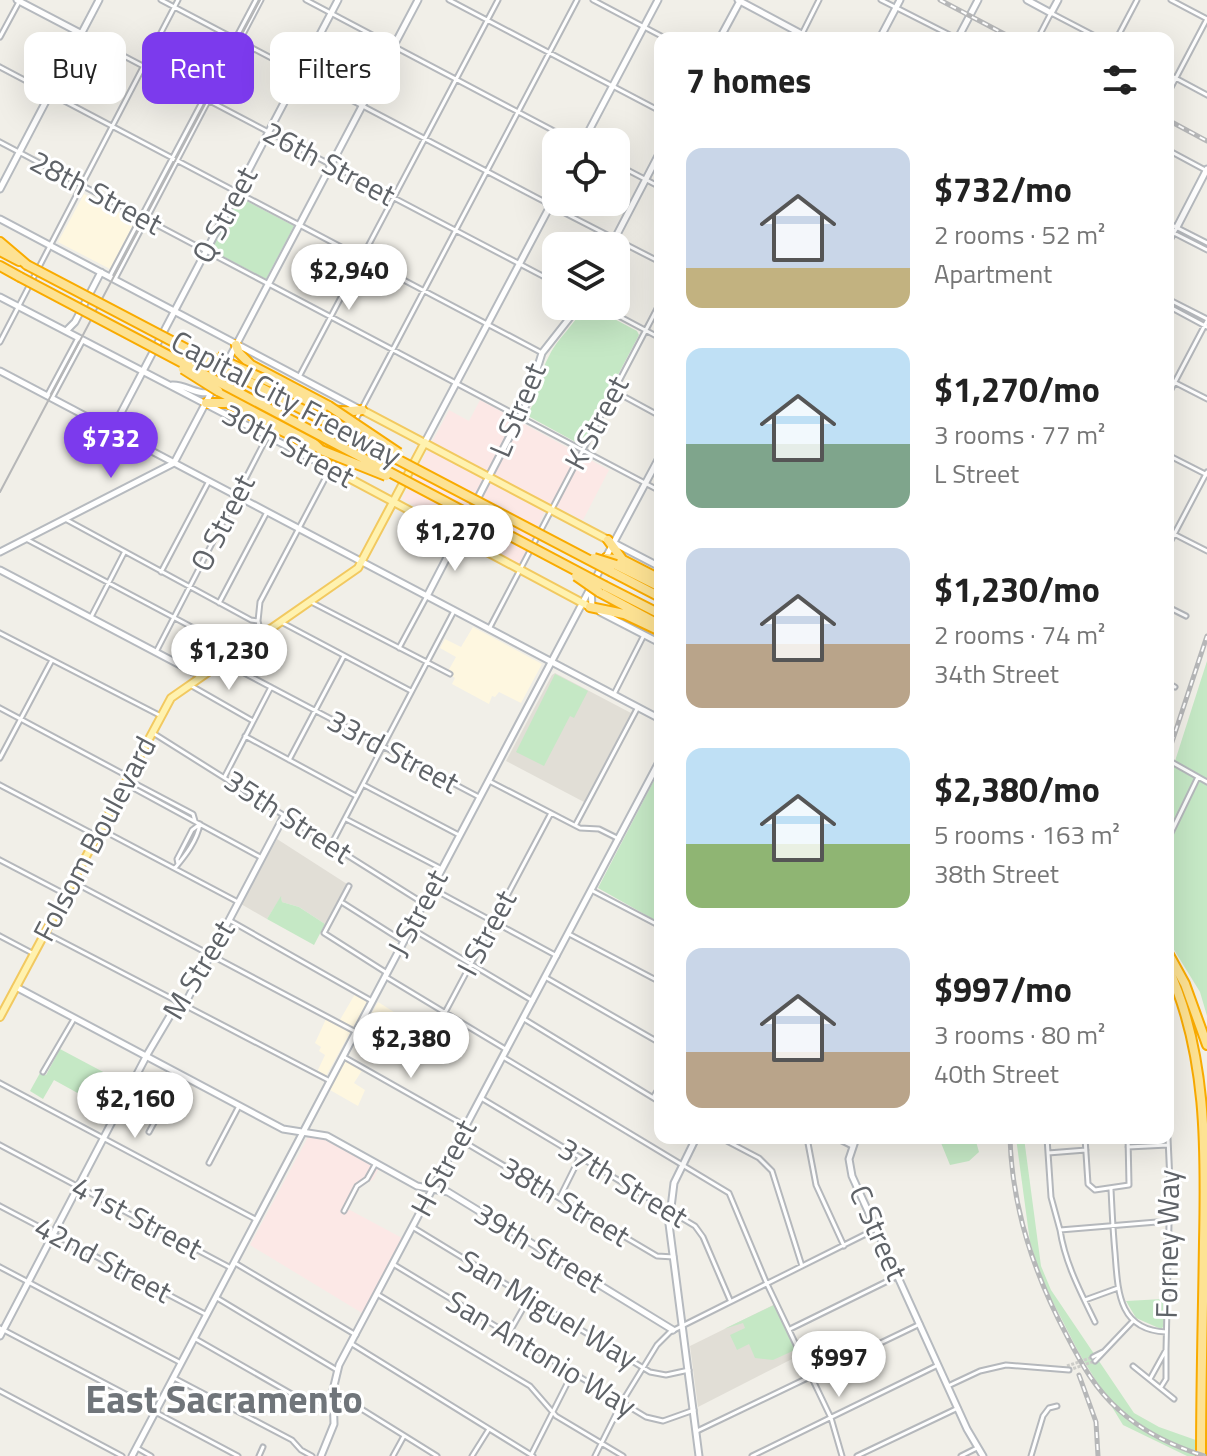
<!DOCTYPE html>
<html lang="en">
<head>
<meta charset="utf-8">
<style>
	body { margin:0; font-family:"Titillium Web",sans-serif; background:#f2f2f2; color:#222; height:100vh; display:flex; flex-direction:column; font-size:30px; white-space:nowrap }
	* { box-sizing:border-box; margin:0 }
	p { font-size:26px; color:#767676 }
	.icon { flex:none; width:44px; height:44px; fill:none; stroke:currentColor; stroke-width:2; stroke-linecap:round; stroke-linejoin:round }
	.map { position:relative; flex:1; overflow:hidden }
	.sheet { position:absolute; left:654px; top:32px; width:520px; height:1112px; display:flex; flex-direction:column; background:#fff; border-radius:16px; box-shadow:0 8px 32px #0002 }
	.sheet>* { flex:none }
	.guide { position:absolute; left:24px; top:32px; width:510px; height:72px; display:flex; gap:16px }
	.controls { position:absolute; left:542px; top:128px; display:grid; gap:16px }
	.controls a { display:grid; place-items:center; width:88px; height:88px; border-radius:16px; background:#fff; box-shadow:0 8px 32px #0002; font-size:40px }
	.price { position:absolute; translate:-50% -68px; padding:0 18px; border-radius:28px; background:#fff; color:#222; font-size:26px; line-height:52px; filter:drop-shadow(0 2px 4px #0008) }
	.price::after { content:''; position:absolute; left:50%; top:48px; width:24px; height:18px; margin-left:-12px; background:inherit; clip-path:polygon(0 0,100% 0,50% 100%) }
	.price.selected { background:#7c3aed; color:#fff }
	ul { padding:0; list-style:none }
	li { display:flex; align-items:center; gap:24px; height:200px; padding:0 32px }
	li span { display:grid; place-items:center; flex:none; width:224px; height:160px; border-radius:16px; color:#555 }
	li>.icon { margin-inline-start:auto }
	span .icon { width:96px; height:96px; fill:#fffc; stroke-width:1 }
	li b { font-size:34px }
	h2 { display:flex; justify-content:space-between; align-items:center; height:96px; padding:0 32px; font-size:34px }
	.tag { padding:0 28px; border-radius:16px; background:#fff; box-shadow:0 8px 32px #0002; font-size:28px; line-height:72px }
	.tag.selected { background:#7c3aed; color:#fff }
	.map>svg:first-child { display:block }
</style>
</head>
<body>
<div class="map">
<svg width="1207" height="1456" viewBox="0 0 1207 1456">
	<rect width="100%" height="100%" fill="#f1efe8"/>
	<path fill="#fef7e0" d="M 84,194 L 135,221 L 110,269 L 58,242 Z
		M 473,627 L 542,664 L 521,703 L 499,692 L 495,697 L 492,696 L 489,704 L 452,684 L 455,678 L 447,673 L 456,657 L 440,648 L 445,639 L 461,647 Z
		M 355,994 L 367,1002 L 326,1076 L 317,1072 L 325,1055 L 319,1051 L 321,1047 L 315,1043 L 326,1019 L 337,1025 Z
		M 378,1002 L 405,1019 L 396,1034 L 384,1029 L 378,1038 L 363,1030 Z
		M 346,1060 L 363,1069 L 354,1083 L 365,1090 L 358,1106 L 330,1090 Z"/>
	<path fill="#e1ded6" d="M 555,673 L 631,713 L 584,802 L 506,761 L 552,675 Z
		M 277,839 L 347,884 L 325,924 L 299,907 L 282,902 L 281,897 L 267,919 L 241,904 Z
		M 775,1304 L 800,1355 L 698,1407 L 690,1346 Z"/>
	<path fill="#fce8e6" d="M 480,400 L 609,470 L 583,520 L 549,503 L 519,566 L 402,499 L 449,410 L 469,421 Z
		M 308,1137 L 323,1139 L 379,1168 L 373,1180 L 362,1183 L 348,1209 L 402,1238 L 362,1313 L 250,1245 Z"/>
	<path fill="#c5e8c5" d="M 239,197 L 294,226 L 266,279 L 211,250 Z
		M 584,306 L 590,306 L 637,331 L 639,335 L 581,445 L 528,416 L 527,413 C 539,402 538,376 548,358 C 557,338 575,325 584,306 Z
		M 1207,661 L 1207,1016 L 1200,992 L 1168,940 L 1168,775 L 1175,761 Z
		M 555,674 L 588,691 L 574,718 L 570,716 L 544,766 L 516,752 Z
		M 660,769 L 660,923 L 598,888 Z
		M 281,896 L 282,902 L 299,907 L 325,924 L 314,945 L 267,919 Z
		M 60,1049 L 107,1074 L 92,1101 L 54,1080 L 43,1099 L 30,1091 L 40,1073 L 46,1075 Z
		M 939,1138 L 975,1138 L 979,1152 L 969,1161 L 950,1165 Z
		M 1016,1138 L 1024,1138 L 1041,1266 L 1051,1290 L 1134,1413 L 1159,1427 L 1207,1444 L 1207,1456 L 1187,1456 L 1123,1425 L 1079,1353 L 1043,1283 L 1030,1242 Z
		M 1163,1299 L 1164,1326 L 1161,1329 L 1136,1318 L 1126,1301 Z
		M 774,1305 L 795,1350 L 773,1360 L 755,1358 L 749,1344 L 737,1350 L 730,1335 L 745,1328 L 743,1323 L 724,1329 Z"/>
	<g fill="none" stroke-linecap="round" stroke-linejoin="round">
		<path stroke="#ccccc8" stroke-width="3" stroke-dasharray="3 1.5" stroke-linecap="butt" d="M 1067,1366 L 1093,1357
			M 1069,1370 L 1095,1361"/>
		<g stroke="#b5b8bc" stroke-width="7">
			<path id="street" d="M 161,0 L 547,203
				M 306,0 L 575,142
				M 449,0 L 660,111
				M 593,0 L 665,38
				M 881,0 L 956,38
				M 1171,0 L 1207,19
				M 82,34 L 556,283
				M 0,37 L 20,0
				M 800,38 L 819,0
				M 1038,38 L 1051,13 L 1099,38
				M 1117,38 L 1137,0
				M 0,67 L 542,353
				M 1168,74 L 1207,95
				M 1168,93 L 1207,19
				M 0,142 L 660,491
				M 1168,150 L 1207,171
				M 616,164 L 660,187
				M 553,207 L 660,262
				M 1168,223 L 1207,243
				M 1168,230 L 1207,250
				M 1168,244 L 1177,227
				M 110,276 L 256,0
				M 115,279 L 261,0
				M 1168,299 L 1207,319
				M 600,306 L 660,338
				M 1168,306 L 1207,327
				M 0,342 L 178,0
				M 300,375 L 498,0
				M 1168,379 L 1207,399
				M 614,391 L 660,416
				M 48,394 L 78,338
				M 1168,395 L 1207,321
				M 52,398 L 82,342
				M 342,446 L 577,0
				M 1168,455 L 1207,475
				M 65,519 L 251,620 L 258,621
				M 1168,531 L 1207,551
				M 26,539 L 237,651
				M 1168,546 L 1207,472
				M 161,572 L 209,481
				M 311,602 L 450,674
				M 219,603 L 267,512
				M 1168,607 L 1186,616
				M 91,617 L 124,553
				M 281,622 L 411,691
				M 489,629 L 660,303
				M 0,633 L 161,716
				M 261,633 L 258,621 L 260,602 L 337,456
				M 399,648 L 427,596
				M 156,652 L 268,435
				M 225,663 L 479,797
				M 1168,683 L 1175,687
				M 190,685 L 253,721
				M 614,694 L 644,635
				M 0,708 L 129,777
				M 153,733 L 423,903
				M 245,736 L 356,796
				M 0,758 L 52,660
				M 289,760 L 344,656
				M 1168,760 L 1207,782
				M 225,776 L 271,687
				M 489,781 L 580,828 L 599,829 L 619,839
				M 128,783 L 138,785 L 193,814 L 195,821
				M 0,785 L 97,836
				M 364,785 L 459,835
				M 134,786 L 135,789 L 262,858
				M 346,819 L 442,869
				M 576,824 L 638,707
				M 100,829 L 238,902
				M 1168,839 L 1198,777
				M 331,845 L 454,611
				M 0,860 L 65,894
				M 178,864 L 177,859 L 192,830 L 200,824
				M 175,868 C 185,856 197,841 200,824
				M 73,882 L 356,1032
				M 349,886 L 324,933 L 387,973
				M 433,889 L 557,956
				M 593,891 L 660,926
				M 343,903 L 403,941
				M 229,920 L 372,1001
				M 412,929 L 533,1001
				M 46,933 L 330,1081
				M 569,934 L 660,982
				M 0,936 L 34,954
				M 386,977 L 507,1050
				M 545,977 L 660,1043
				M 524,1019 L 660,1102
				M 423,1054 L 551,813
				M 344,1057 L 466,1126
				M 503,1057 L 729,1193 L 767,1284 L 831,1418 L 842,1456
				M 43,1072 L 74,1019
				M 0,1083 L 257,1220
				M 654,1096 L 660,1086
				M 481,1098 L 695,1226 L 703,1237 L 730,1300
				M 149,1132 L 180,1075
				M 721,1138 L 759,1158 L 772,1171 L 802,1266
				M 807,1138 L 816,1185 L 844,1246
				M 836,1138 L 852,1146
				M 1047,1138 L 1051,1197 L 1060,1230 L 1169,1221
				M 1085,1138 L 1088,1184 L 1095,1190 L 1129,1185 L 1128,1138
				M 459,1139 L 657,1256 L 674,1257
				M 0,1145 L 231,1268
				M 1128,1147 L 1168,1145
				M 1048,1153 L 1086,1150
				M 209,1163 L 239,1106
				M 1111,1189 C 1112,1210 1113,1232 1115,1253 C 1118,1291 1118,1330 1166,1332
				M 560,1197 L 580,1157
				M 0,1206 L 207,1315
				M 344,1211 L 357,1186 L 367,1179 L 376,1163
				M 414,1228 L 650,1372 L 666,1375 L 689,1370
				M 1060,1230 C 1065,1263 1081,1293 1095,1322
				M 235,1263 L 356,1335
				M 393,1264 L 646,1417 L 663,1421 L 694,1410
				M 0,1267 L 181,1363
				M 377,1294 L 530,1386 L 556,1416 L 623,1456
				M 217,1298 L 337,1370
				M 1085,1300 L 1118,1288
				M 0,1328 L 156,1410
				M 790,1329 L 898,1276
				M 509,1333 L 529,1298
				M 194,1338 L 311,1405 C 326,1409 340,1400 355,1405 L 437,1456
				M 352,1344 L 533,1456
				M 1166,1350 L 1170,1182 L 1168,1138
				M 1093,1357 L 1103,1352
				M 1095,1361 L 1133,1321
				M 1133,1366 L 1174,1399
				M 174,1378 L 292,1440 L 301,1450 L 312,1456
				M 1150,1379 L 1166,1350 L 1166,1379 L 1161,1387
				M 948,1386 L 980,1371 L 1006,1365 L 1069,1370
				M 0,1391 L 122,1456
				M 157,1413 L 238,1456
				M 697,1431 L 920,1324
				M 137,1448 L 151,1456
				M 531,1455 L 572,1374
				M 259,1456 L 263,1447
				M 393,1456 L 404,1436
				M 472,1456 L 489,1429
				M 595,1456 L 622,1402 L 657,1345 L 670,1332 L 876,1229
				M 752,1456 L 938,1365
				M 857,1456 L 958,1408
				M 961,1456 L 977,1448
				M 1031,1456 L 1043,1416 L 1049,1408 L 1057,1406"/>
		</g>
		<g stroke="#b6babf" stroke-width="9">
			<path id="secondary" d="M 17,0 L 82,34
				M 738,0 L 809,38
				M 1027,0 L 1051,13 L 1058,0
				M 720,38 L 740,1
				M 880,38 L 900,0
				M 958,38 L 978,0
				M 583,142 L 658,0
				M 0,189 L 99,0
				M 551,201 L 554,206 L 550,209 L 547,204 Z
				M 0,219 L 361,410
				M 1177,227 L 1207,169
				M 611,246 L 660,152
				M 0,297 L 329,468
				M 66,331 L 75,322 L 101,272
				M 0,371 L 660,719
				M 172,385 C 186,384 196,396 212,392
				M 112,430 L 338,0
				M 425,442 L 549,208
				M 614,543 L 660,567
				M 0,552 L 174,463 L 418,0
				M 606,557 L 660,456
				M 0,570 L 201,676
				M 591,587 L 592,608
				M 427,596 L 526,405 L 542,353 L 579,306
				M 600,612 L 660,643
				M 16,987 L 283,1129 L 327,1136 L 417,1186 L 448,1192 L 673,1330
				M 696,1138 L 674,1183 L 669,1224 L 699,1456
				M 856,1138 L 849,1159 L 852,1176 L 967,1429 L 983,1456
				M 0,1336 L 148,1053 L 174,1009 L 188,998 L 284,816
				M 132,1456 L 602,566
				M 321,1456 L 334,1424 L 333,1390 L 339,1365 L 660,760"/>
		</g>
		<g stroke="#f2c960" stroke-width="10">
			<path id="primary" d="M 362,410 L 610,541
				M 330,468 L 590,607
				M 0,1017 L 171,698 L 358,568 L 425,442"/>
		</g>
		<g stroke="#f9ab00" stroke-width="12">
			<path id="highway" d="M 0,242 L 27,265
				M 0,251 L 19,261
				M 0,266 L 20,277
				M 236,345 L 239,353 L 251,365 L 329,406
				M 270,382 C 304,399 322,416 362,410
				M 218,391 L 307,437 L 323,452 L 330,468
				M 206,403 L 227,403 L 314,447
				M 608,540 L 622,559
				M 606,558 L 623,560 L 660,579
				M 616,565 L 660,587
				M 612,572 L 660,597
				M 605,586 L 660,614
				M 599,592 L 660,625
				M 590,607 L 624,614 L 660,631
				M 1168,953 L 1185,984 L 1207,1045
				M 1168,968 C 1207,1052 1206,1150 1204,1242 C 1203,1314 1201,1385 1201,1456"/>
		</g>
		<use href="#street" stroke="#fff" stroke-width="3"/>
		<use href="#secondary" stroke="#fff" stroke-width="5"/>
		<use href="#primary" stroke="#fff2af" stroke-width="6"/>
		<use href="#highway" stroke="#fde293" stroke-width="8"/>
		<path stroke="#b6b7b8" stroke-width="2" d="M 0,492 L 260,0"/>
		<g stroke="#b6b7b8" stroke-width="5">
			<path id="rail" d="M 940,0 L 1012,38
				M 1168,120 L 1207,141
				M 1168,754 L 1207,636
				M 1010,1138 C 1012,1208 1034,1274 1067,1336 C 1081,1363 1095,1389 1119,1410 C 1143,1432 1173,1446 1204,1456
				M 1079,1375 L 1096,1422 L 1098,1456"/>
		</g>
		<use href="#rail" stroke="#fff" stroke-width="2" stroke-dasharray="6" stroke-linecap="butt"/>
		<g stroke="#f9ab00" stroke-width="12" stroke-linecap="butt">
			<path id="highway-bridge" d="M 27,265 L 612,572
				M 20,277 L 605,586
				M 216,357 L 270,382
				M 183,369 L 218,391
				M 329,406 L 399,453
				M 321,450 L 386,476
				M 594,558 L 616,565
				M 576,576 L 599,592"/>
		</g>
		<use href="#highway-bridge" stroke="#fde293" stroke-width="8"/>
	</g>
	<g text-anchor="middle" stroke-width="6" stroke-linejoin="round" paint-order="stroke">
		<g font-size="30" fill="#5f6368" stroke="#fff">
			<text transform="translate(329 164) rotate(28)" y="10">26th Street</text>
			<text transform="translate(96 193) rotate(28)" y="10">28th Street</text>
			<text transform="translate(225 215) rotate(-62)" y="10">Q Street</text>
			<text transform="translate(286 399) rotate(28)" y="10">Capital City Freeway</text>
			<text transform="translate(518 410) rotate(-67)" y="10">L Street</text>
			<text transform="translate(597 423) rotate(-62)" y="10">K Street</text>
			<text transform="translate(288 446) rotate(28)" y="10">30th Street</text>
			<text transform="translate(223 523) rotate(-63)" y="10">O Street</text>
			<text transform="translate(393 752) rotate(28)" y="10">33rd Street</text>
			<text transform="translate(288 817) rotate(33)" y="10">35th Street</text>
			<text transform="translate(95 839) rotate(-62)" y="10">Folsom Boulevard</text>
			<text transform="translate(418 913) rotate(-62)" y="10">J Street</text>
			<text transform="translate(487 933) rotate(-62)" y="10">I Street</text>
			<text transform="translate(199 970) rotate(-59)" y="10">M Street</text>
			<text transform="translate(444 1168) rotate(-62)" y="10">H Street</text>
			<text transform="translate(623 1183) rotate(31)" y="10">37th Street</text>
			<text transform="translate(565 1202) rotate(31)" y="10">38th Street</text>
			<text transform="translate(137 1218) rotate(28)" y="10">41st Street</text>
			<text transform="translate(878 1233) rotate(66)" y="10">C Street</text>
			<text transform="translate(1168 1244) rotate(-89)" y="10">Forney Way</text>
			<text transform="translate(539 1248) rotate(31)" y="10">39th Street</text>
			<text transform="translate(103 1260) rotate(28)" y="10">42nd Street</text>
			<text transform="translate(548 1310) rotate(31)" y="10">San Miguel Way</text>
			<text transform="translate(541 1354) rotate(31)" y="10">San Antonio Way</text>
		</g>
		<g font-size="38" font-weight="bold" fill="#70757a" stroke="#fff">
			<text x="224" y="1413">East Sacramento</text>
		</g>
	</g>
</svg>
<div class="controls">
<a><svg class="icon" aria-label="locate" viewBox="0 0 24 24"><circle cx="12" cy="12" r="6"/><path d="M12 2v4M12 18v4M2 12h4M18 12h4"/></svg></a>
<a><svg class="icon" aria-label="layers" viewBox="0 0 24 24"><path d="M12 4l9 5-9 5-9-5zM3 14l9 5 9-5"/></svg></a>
</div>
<b class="price" style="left:349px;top:312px">$2,940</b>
<b class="price selected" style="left:111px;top:480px">$732</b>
<b class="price" style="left:455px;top:573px">$1,270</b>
<b class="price" style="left:229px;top:692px">$1,230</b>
<b class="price" style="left:411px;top:1080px">$2,380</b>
<b class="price" style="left:135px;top:1140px">$2,160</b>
<b class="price" style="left:839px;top:1399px">$997</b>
<div class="guide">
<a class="tag">Buy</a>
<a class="tag selected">Rent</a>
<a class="tag">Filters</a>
</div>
<section class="sheet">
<h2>7 homes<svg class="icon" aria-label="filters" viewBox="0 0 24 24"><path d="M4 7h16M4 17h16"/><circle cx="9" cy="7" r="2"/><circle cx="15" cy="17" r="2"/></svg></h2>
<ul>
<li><span style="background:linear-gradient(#c9d6e8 75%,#c2b280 0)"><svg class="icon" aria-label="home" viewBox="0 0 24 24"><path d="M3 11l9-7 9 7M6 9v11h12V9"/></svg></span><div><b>$732/mo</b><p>2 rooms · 52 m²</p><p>Apartment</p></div></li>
<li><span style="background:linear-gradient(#bfe0f5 60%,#7fa58c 0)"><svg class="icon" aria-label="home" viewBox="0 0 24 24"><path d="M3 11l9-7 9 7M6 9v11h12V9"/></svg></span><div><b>$1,270/mo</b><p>3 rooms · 77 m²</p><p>L Street</p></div></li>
<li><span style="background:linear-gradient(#c9d6e8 60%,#b9a48a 0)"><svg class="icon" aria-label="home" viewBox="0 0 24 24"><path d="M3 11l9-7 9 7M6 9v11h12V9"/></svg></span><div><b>$1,230/mo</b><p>2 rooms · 74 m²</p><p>34th Street</p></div></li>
<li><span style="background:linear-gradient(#bfe0f5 60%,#8fb573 0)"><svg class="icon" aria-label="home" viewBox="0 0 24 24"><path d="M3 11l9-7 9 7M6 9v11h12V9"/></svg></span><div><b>$2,380/mo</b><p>5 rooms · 163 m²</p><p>38th Street</p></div></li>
<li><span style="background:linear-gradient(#c9d6e8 65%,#b9a48a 0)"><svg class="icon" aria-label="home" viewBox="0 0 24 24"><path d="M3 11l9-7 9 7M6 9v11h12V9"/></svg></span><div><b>$997/mo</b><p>3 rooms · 80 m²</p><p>40th Street</p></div></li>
</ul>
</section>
</div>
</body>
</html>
